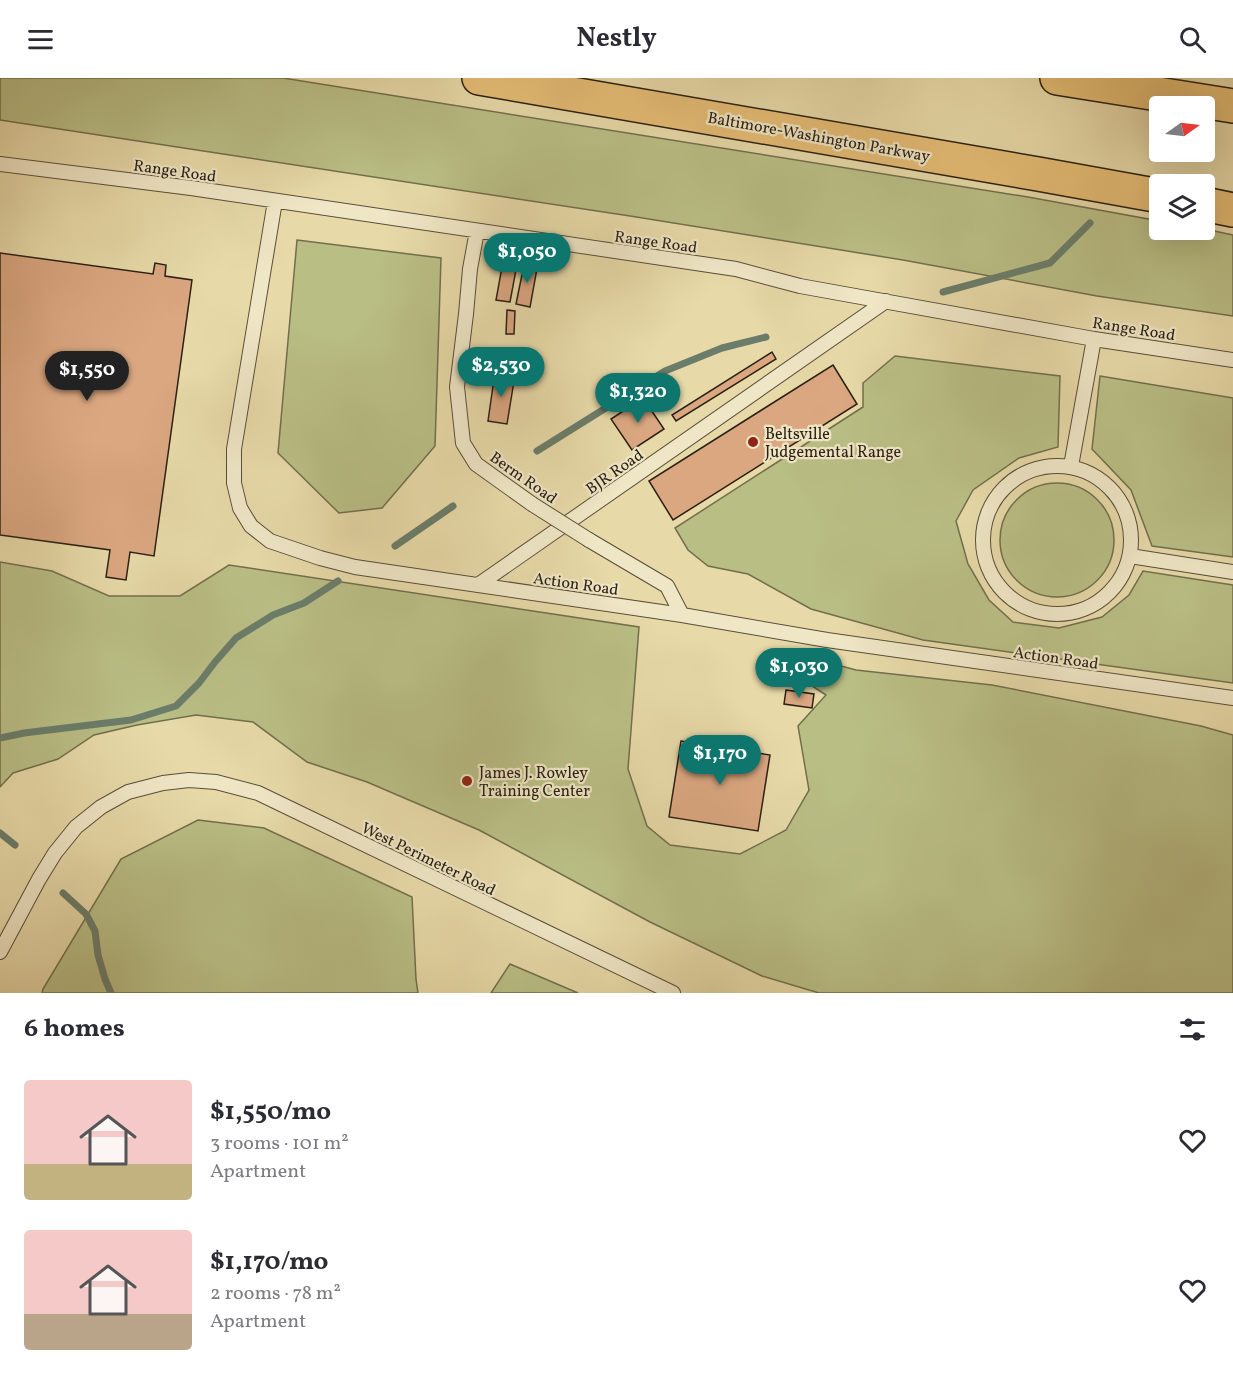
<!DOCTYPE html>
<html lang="en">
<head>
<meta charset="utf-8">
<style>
	body { margin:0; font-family:Vollkorn,serif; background:#f7f7f7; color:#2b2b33; height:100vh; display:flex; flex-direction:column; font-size:22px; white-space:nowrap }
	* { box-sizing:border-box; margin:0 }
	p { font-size:20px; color:#7c7c81 }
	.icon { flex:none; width:33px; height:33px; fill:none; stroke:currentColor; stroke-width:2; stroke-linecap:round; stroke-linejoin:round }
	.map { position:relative; height:915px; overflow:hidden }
	.sheet { display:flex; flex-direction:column; background:#fff; flex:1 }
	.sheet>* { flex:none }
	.needle { width:39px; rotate:76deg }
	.buttons { position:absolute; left:1149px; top:18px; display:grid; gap:12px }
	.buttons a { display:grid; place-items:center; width:66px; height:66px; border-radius:6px; background:#fff; box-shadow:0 6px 24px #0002; font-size:30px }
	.price { position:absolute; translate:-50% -51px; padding:0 14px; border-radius:21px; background:#0f766e; color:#fff; font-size:20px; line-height:39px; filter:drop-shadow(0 2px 3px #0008) }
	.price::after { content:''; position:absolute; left:50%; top:36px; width:18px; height:14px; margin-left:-9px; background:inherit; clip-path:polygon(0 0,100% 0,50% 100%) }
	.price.active { background:#222; color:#fff }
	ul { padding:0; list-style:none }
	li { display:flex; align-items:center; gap:18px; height:150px; padding:0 24px }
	li span { display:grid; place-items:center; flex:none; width:168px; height:120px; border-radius:6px; color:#555 }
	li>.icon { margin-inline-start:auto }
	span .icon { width:72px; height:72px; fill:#fffc; stroke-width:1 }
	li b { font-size:26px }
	h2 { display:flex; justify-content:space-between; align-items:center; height:72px; padding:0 24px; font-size:26px }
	header { display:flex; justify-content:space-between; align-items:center; height:78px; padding:0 24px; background:#fff; font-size:27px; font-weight:700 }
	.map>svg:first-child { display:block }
</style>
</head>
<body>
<header><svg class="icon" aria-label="menu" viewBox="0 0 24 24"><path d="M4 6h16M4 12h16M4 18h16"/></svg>Nestly<svg class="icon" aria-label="search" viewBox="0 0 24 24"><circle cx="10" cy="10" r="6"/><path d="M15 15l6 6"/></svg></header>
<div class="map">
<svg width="1233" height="915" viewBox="0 0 1233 915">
	<rect width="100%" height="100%" fill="#e7d9a8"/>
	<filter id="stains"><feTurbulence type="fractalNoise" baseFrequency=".00333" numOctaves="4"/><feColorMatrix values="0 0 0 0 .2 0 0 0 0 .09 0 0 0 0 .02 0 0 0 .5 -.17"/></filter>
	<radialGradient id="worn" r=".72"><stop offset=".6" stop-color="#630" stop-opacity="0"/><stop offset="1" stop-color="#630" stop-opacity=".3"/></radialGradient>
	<path fill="#b9be85" stroke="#726f4c" stroke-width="1.5" d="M 0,0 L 283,0 L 1028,119 L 1159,143 L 1160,152 L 1205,151 L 1233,157 L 1233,238 L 1097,218 L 903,182 L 630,138 L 0,42 Z
		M 297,162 L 441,180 L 435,368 L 382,430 L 339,435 L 278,375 Z
		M 895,278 L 1060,298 L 1058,369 L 1019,380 L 973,412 L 956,443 L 968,486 L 989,522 L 1013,544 L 1059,550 L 1102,539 L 1129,517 L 1143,493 L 1233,507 L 1233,605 L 923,562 L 811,531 L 748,496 L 708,488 L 688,472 L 675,450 L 863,329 L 863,305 Z
		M 1100,298 L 1233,320 L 1233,479 L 1152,468 L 1131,412 L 1092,371 Z
		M1000 462a57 57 0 1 1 114 0a57 57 0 1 1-114 0Z
		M 0,484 L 52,493 L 109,518 L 180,518 L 229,487 L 639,549 L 628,691 L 647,748 L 670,767 L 740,776 L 786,752 L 809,712 L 798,648 L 826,617 L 803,602 L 804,578 L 856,592 L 992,607 L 1201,648 L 1233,657 L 1233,915 L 819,915 L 762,898 L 650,844 L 479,752 L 367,704 L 307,684 L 253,644 L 196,637 L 137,647 L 94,657 L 58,681 L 13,695 L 0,709 Z
		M 198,742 L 264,750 L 412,819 L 416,901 L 418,915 L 42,915 L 43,911 L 121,781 Z
		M 510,886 L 578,915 L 491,915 Z"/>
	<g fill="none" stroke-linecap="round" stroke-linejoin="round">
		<path stroke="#6b7d6a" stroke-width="7" d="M 943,214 L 1050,185 L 1090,145
			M 537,373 L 665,293 L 722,270 L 766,259
			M 395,468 L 453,428
			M 0,660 L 24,655 L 131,642 L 176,628 L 199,605 L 215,584 L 236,560 L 273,537 L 304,525 L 338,503
			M 0,755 L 15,767
			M 63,815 L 86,836 L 95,853 L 98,877 L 105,901 L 111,915"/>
	</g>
	<path fill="#daa781" stroke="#2a2014" stroke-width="1.5" d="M 0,175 L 153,196 L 155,185 L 166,187 L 165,198 L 192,202 L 154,478 L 130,474 L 126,502 L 106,499 L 110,472 L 0,457 Z
		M 504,178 L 518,181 L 510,224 L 496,222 Z
		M 525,182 L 538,185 L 530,229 L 516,226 Z
		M 507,232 L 515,233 L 514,256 L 506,256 Z
		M 772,274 L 776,281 L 676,343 L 672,337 Z
		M 833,287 L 857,326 L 673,442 L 649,403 Z
		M 495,294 L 515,297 L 507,346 L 488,343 Z
		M 643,320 L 664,351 L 632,372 L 611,341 Z
		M 786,612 L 814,616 L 812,630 L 784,626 Z
		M 681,663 L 770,677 L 758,753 L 669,739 Z"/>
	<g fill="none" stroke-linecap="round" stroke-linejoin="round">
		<g stroke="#594e39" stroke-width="16">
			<path id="lane" d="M 0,86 L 191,110 L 736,191 L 800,208 L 1094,261 L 1233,282
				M 275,123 L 234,371 L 234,405 L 240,430 L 251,448 L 270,463 L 320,480 L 355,489 L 682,537 L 827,562 L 1233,620
				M 477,153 L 470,191 L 466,236 L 457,309 L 463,365 L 476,386 L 532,426
				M983 462a74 74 0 1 1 148 0a74 74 0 1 1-148 0Z
				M 1071,388 L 1094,261
				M 589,462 L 667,508 L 682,537
				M 1130,478 L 1233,494
				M 478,507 L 886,223
				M 0,874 L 39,801 L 55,775 L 76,749 L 101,729 L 128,714 L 163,705 L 189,702 L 216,704 L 258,715 L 673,915"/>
		</g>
		<g stroke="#2a2014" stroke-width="36">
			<path id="highway" d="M 479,0 L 1038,96 L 1160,118
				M 1057,0 L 1233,28
				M 1204,126 L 1233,132"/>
		</g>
		<use href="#lane" stroke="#efe6c6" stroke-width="14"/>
		<use href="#highway" stroke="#e4bc74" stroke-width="33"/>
		<g stroke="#594e39" stroke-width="16" stroke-linecap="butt">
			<path id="lane-bridge" d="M 532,426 L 589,462"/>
		</g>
		<use href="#lane-bridge" stroke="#efe6c6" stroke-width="14"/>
	</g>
	<g fill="#8f2418" stroke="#efe6c6" stroke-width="2">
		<circle cx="753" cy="364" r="6"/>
		<circle cx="467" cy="703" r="6"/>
	</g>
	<g text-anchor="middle" stroke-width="4.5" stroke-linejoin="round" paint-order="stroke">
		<g font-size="16" fill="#2a2014" stroke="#efe6c6">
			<text transform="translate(819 58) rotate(10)" y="6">Baltimore-Washington Parkway</text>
			<text transform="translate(175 92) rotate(8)" y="6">Range Road</text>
			<text transform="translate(656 163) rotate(8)" y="6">Range Road</text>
			<text transform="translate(1134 250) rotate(9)" y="6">Range Road</text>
			<text transform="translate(614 393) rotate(-35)" y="6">BJR Road</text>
			<text transform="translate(524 399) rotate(35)" y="6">Berm Road</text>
			<text transform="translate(576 505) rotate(8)" y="6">Action Road</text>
			<text transform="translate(1056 579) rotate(8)" y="6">Action Road</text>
			<text transform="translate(429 780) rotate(26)" y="6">West Perimeter Road</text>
		</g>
		<g font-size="16" fill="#2a2014" stroke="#efe6c6" text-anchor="start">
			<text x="765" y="361">Beltsville<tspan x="765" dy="18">Judgemental Range</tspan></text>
			<text x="479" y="700">James J. Rowley<tspan x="479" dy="18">Training Center</tspan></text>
		</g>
	</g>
	<rect width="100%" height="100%" filter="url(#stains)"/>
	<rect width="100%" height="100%" fill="url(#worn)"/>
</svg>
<div class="buttons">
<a><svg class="needle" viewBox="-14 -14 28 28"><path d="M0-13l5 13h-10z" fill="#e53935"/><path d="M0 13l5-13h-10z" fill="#7c7c81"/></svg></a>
<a><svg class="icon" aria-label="layers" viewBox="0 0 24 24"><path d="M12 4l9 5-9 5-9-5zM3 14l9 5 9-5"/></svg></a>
</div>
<b class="price" style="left:527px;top:206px">$1,050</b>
<b class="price" style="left:501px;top:320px">$2,530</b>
<b class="price active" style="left:87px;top:324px">$1,550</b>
<b class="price" style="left:638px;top:346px">$1,320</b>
<b class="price" style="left:799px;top:621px">$1,030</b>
<b class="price" style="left:720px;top:708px">$1,170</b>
</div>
<section class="sheet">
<h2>6 homes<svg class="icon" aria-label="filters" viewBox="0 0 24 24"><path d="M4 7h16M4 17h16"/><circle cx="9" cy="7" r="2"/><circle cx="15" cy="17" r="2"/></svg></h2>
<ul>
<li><span style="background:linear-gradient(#f6c9c9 70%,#c2b280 0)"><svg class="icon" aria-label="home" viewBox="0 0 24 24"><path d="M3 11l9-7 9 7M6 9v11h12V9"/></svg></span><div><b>$1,550/mo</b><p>3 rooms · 101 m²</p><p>Apartment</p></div><svg class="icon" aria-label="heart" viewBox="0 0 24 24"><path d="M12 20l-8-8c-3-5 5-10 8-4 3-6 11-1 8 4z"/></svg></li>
<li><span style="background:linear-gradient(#f6c9c9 70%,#b9a48a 0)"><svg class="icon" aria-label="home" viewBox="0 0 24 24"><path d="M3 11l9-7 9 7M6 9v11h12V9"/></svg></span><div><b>$1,170/mo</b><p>2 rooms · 78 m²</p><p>Apartment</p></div><svg class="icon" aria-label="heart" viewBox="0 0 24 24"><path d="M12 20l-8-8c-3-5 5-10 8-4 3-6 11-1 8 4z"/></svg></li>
</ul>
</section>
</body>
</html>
